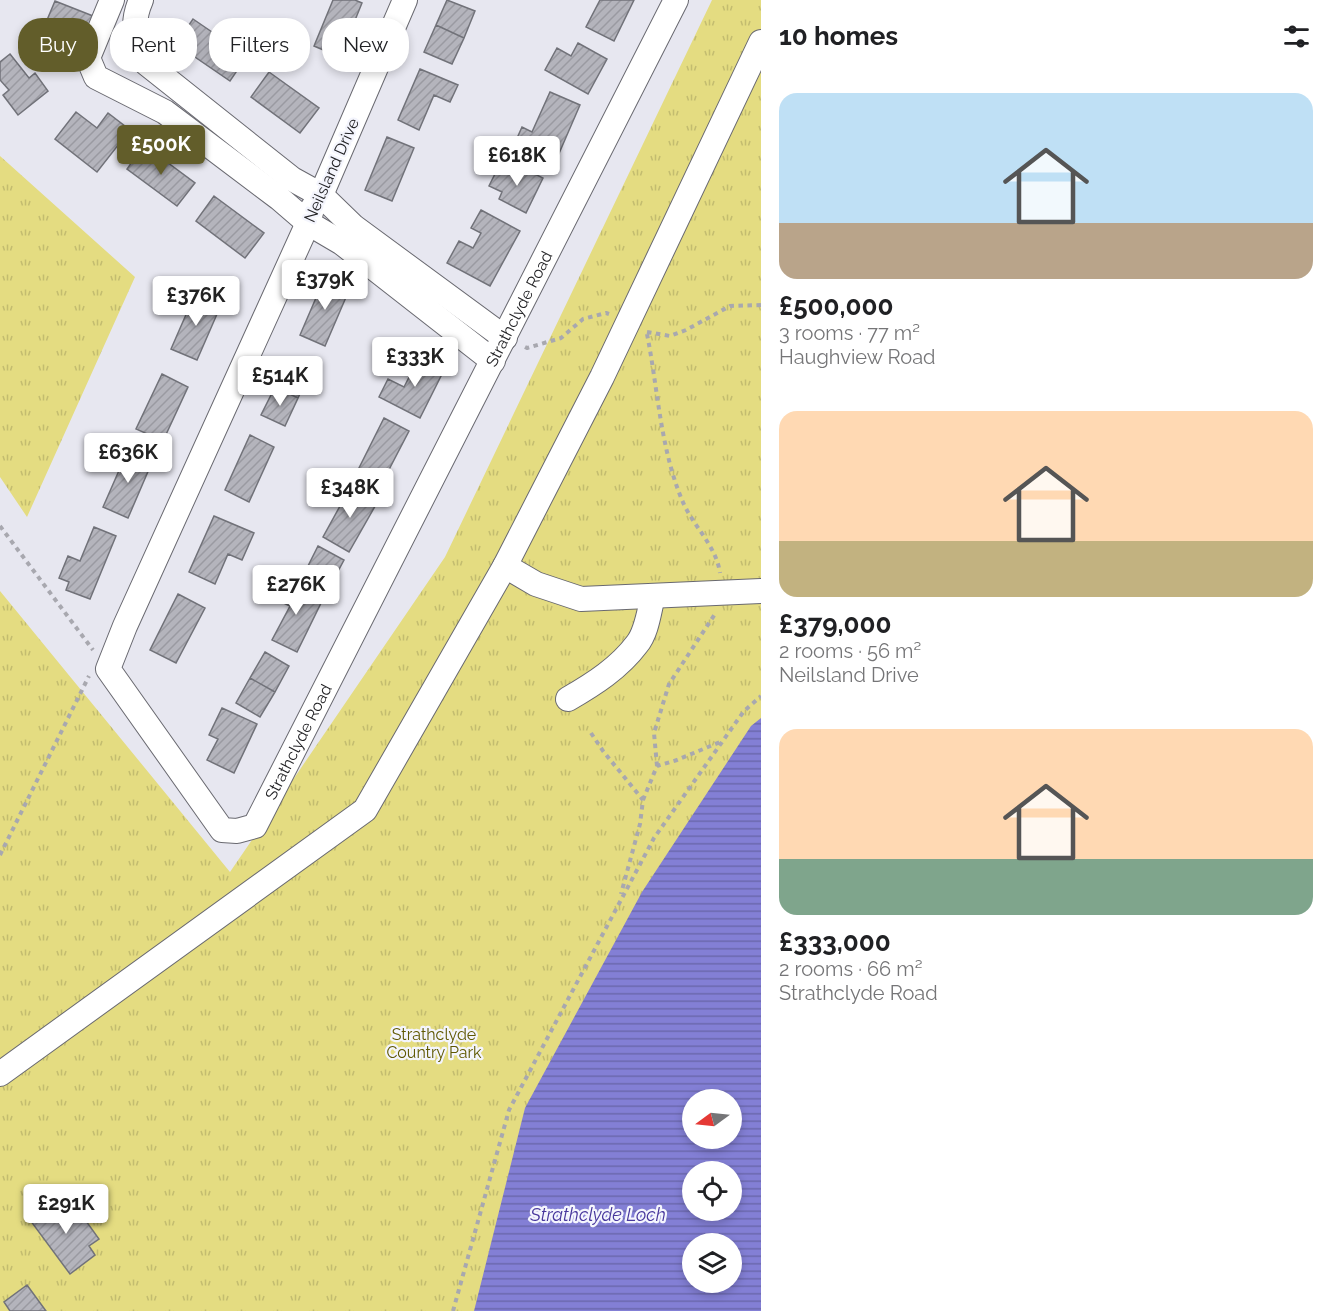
<!DOCTYPE html>
<html lang="en">
<head>
<meta charset="utf-8">
<style>
	body { margin:0; font-family:Raleway,sans-serif; background:#f6f6f6; color:#202124; height:100vh; display:flex; flex-direction:column; font-size:22px; white-space:nowrap }
	* { box-sizing:border-box; margin:0 }
	p { font-size:20px; color:#757577 }
	.icon { flex:none; width:33px; height:33px; fill:none; stroke:currentColor; stroke-width:2; stroke-linecap:round; stroke-linejoin:round }
	.map { position:relative; flex:1; overflow:hidden }
	.side { display:flex; flex-direction:column; background:#fff; width:570px }
	.side>* { flex:none }
	.hud { position:absolute; left:18px; top:18px; width:570px; height:54px; display:flex; gap:12px }
	.needle { width:39px; rotate:255deg }
	.controls { position:absolute; left:682px; top:1089px; display:grid; gap:12px }
	.controls a { display:grid; place-items:center; width:60px; height:60px; border-radius:50%; background:#fff; box-shadow:0 3px 9px #0003; font-size:30px }
	.price { position:absolute; translate:-50% -51px; padding:0 14px; border-radius:6px; background:#fff; color:#222; font-size:20px; line-height:39px; filter:drop-shadow(0 2px 3px #0008) }
	.price::after { content:''; position:absolute; left:50%; top:36px; width:18px; height:14px; margin-left:-9px; background:inherit; clip-path:polygon(0 0,100% 0,50% 100%) }
	.price.selected { background:#625d2a; color:#fff }
	ul { padding:0; list-style:none }
	li { display:grid; align-content:center; gap:12px; height:318px; padding:0 18px }
	li span { display:grid; place-items:center; height:186px; border-radius:18px; color:#555 }
	li>.icon { margin-inline-start:auto }
	span .icon { width:108px; height:108px; fill:#fffc; stroke-width:1 }
	li b { font-size:26px }
	h2 { display:flex; justify-content:space-between; align-items:center; height:72px; padding:0 18px; font-size:26px }
	.pill { padding:0 21px; border-radius:24px; background:#fff; box-shadow:0 3px 9px #0003; font-size:21px; line-height:54px }
	.pill.selected { background:#625d2a; color:#fff }
	main { display:flex; flex:1; min-height:0 }
	.map>svg:first-child { display:block }
</style>
</head>
<body>
<main>
<div class="map">
<svg width="761" height="1311" viewBox="0 0 761 1311">
	<defs>
		<pattern id="park-tufts" width="24" height="20" patternUnits="userSpaceOnUse" patternTransform="scale(1.5)"><rect width="24" height="20" fill="#e4dc81"/><path d="M3 7l-1-3M5 7V3M7 7l1-3M15 17l-1-3M17 17v-4M19 17l1-3" fill="none" stroke="#c3bc6f"/></pattern>
		<pattern id="water-rules" width="6" height="5" patternUnits="userSpaceOnUse" patternTransform="scale(1.5)"><rect width="6" height="5" fill="#837fd5"/><path d="M0 2.5h6" fill="none" stroke="#6b68ad"/></pattern>
		<pattern id="building-hatch" width="6" height="6" patternUnits="userSpaceOnUse" patternTransform="scale(1.5)"><rect width="6" height="6" fill="#b4b4bc"/><path d="M-1 1l2-2M0 6l6-6M5 7l2-2" fill="none" stroke="#9a9aa1"/></pattern>
	</defs>
	<rect width="100%" height="100%" fill="#e7e7f0"/>
	<path fill="url(#park-tufts)" fill-rule="evenodd" d="M 712,0 L 761,0 L 761,1311 L 0,1311 L 0,591 L 230,872 L 445,557 ZM 693,1100 L 732,1100 L 732,1138 L 693,1138 ZM 693,1172 L 732,1172 L 732,1210 L 693,1210 ZM 693,1244 L 732,1244 L 732,1282 L 693,1282 Z
		M 0,156 L 135,277 L 27,517 L 0,477 Z"/>
	<path fill="url(#water-rules)" fill-rule="evenodd" d="M 761,718 L 761,1311 L 474,1311 L 525,1108 L 642,892 L 751,726 ZM 693,1100 L 732,1100 L 732,1138 L 693,1138 ZM 693,1172 L 732,1172 L 732,1210 L 693,1210 ZM 693,1244 L 732,1244 L 732,1282 L 693,1282 Z"/>
	<path fill="url(#building-hatch)" stroke="#717279" stroke-width="1.5" d="M 333,0 L 355,0 L 362,3 L 340,57 L 314,46 Z
		M 447,0 L 475,11 L 464,38 L 436,25 Z
		M 600,0 L 634,0 L 614,41 L 586,27 Z
		M 55,1 L 93,16 L 78,55 L 39,39 Z
		M 193,19 L 247,56 L 230,81 L 176,44 Z
		M 436,25 L 464,38 L 452,64 L 424,52 Z
		M 578,43 L 607,59 L 588,94 L 545,70 L 557,48 L 571,56 Z
		M 10,54 L 29,78 L 35,73 L 48,91 L 18,115 L 3,95 L 9,90 L 0,80 L 0,62 Z
		M 420,69 L 458,85 L 450,102 L 434,95 L 419,130 L 398,120 Z
		M 269,72 L 319,108 L 300,133 L 251,97 Z
		M 550,92 L 580,105 L 554,165 L 513,147 L 522,127 L 532,132 Z
		M 76,112 L 97,128 L 108,113 L 130,130 L 97,172 L 55,139 Z
		M 387,137 L 414,148 L 392,201 L 365,190 Z
		M 144,145 L 195,183 L 177,206 L 127,169 Z
		M 515,164 L 543,178 L 526,213 L 499,199 L 502,192 L 489,186 L 498,168 L 510,173 Z
		M 214,196 L 264,233 L 245,258 L 196,221 Z
		M 481,210 L 520,231 L 490,286 L 447,263 L 459,241 L 473,248 L 481,233 L 471,228 Z
		M 325,277 L 350,288 L 325,346 L 300,335 Z
		M 195,294 L 221,305 L 197,360 L 171,349 Z
		M 420,356 L 445,368 L 420,418 L 379,397 L 388,379 L 404,387 Z
		M 288,359 L 311,370 L 298,398 L 275,387 Z
		M 162,374 L 188,387 L 163,441 L 136,429 Z
		M 275,387 L 298,398 L 285,426 L 261,415 Z
		M 384,418 L 409,431 L 382,483 L 358,470 Z
		M 250,435 L 274,447 L 249,502 L 225,490 Z
		M 128,450 L 153,460 L 128,518 L 103,507 Z
		M 351,486 L 378,501 L 349,552 L 323,537 Z
		M 214,516 L 254,533 L 242,560 L 228,554 L 215,584 L 189,572 Z
		M 94,527 L 116,536 L 90,599 L 66,590 L 69,582 L 59,578 L 68,556 L 80,561 Z
		M 318,546 L 344,560 L 330,586 L 305,572 Z
		M 287,581 L 323,599 L 297,652 L 272,640 L 290,606 L 277,600 Z
		M 178,594 L 205,608 L 176,663 L 150,650 Z
		M 265,652 L 289,666 L 275,692 L 250,678 Z
		M 250,678 L 275,692 L 260,717 L 236,703 Z
		M 222,708 L 257,724 L 234,773 L 207,760 L 218,739 L 209,735 Z
		M 55,1201 L 65,1215 L 76,1207 L 99,1239 L 89,1246 L 95,1255 L 70,1274 L 30,1220 Z
		M 27,1285 L 46,1311 L 10,1311 L 4,1302 Z"/>
	<g fill="none" stroke-linecap="round" stroke-linejoin="round">
		<g stroke="#696970" stroke-width="26">
			<g id="minor">
				<path d="M 112,0 L 88,58 L 96,77 L 165,112 L 279,198 L 308,223 L 342,243 L 493,361"/>
				<path d="M 141,0 C 130,25 136,39 146,63 L 292,179 L 321,195 L 354,227 L 505,338"/>
				<path id="s1" d="M 405,0 L 321,195 L 312,209 L 308,223 L 125,626 L 108,669 L 222,830 L 237,831 L 255,826 L 676,0"/>
				<path d="M 505,566 L 536,584 L 581,599 L 761,591"/>
				<path d="M 568,699 C 594,684 619,668 637,644 C 647,632 649,611 653,596"/>
				<path d="M 0,1074 L 365,810 L 505,566 L 602,377 L 761,42"/>
			</g>
		</g>
		<path stroke="#a8a8af" stroke-width="4" stroke-dasharray="4.5 4.5" stroke-linecap="butt" d="M 647,332 L 670,336 L 686,330 L 730,306 L 761,305
			M 647,334 C 658,389 660,447 682,500 C 692,525 716,545 720,573
			M 525,347 L 527,348 L 561,338 L 583,319 L 606,313 L 609,314
			M 0,526 L 93,650
			M 591,733 L 603,751 L 643,800 L 640,824 L 621,894
			M 657,766 L 654,733 L 669,684 L 715,614
			M 643,800 L 657,766 L 677,760 L 720,742
			M 0,855 L 89,676
			M 453,1311 L 509,1110 L 654,838 L 744,711 L 761,696"/>
		<use href="#minor" stroke="#fff" stroke-width="24"/>
	</g>
	<g text-anchor="middle" stroke-width="4.5" stroke-linejoin="round" paint-order="stroke">
		<g font-size="16" fill="#222225" stroke="#f4f5fd">
			<text transform="translate(331 170) rotate(-66)" y="6">Neilsland Drive</text>
			<text dy="6" stroke="none"><textPath href="#s1" startOffset="1544">Strathclyde Road</textPath></text>
			<text dy="6" stroke="none"><textPath href="#s1" startOffset="1058">Strathclyde Road</textPath></text>
		</g>
		<g font-size="16" fill="#5f5802" stroke="#f4f5fd">
			<text x="434" y="1040">Strathclyde<tspan x="434" dy="18">Country Park</tspan></text>
		</g>
		<g font-size="18" font-style="italic" fill="#47369c" stroke="#f4f5fd">
			<text x="598" y="1221">Strathclyde Loch</text>
		</g>
	</g>
</svg>
<div class="controls">
<a><svg class="needle" viewBox="-14 -14 28 28"><path d="M0-13l5 13h-10z" fill="#e53935"/><path d="M0 13l5-13h-10z" fill="#757577"/></svg></a>
<a><svg class="icon" aria-label="locate" viewBox="0 0 24 24"><circle cx="12" cy="12" r="6"/><path d="M12 2v4M12 18v4M2 12h4M18 12h4"/></svg></a>
<a><svg class="icon" aria-label="layers" viewBox="0 0 24 24"><path d="M12 4l9 5-9 5-9-5zM3 14l9 5 9-5"/></svg></a>
</div>
<b class="price selected" style="left:161px;top:176px">£500K</b>
<b class="price" style="left:517px;top:187px">£618K</b>
<b class="price" style="left:325px;top:311px">£379K</b>
<b class="price" style="left:196px;top:327px">£376K</b>
<b class="price" style="left:415px;top:388px">£333K</b>
<b class="price" style="left:280px;top:407px">£514K</b>
<b class="price" style="left:128px;top:484px">£636K</b>
<b class="price" style="left:350px;top:519px">£348K</b>
<b class="price" style="left:296px;top:616px">£276K</b>
<b class="price" style="left:66px;top:1235px">£291K</b>
<div class="hud">
<a class="pill selected">Buy</a>
<a class="pill">Rent</a>
<a class="pill">Filters</a>
<a class="pill">New</a>
</div>
</div>
<section class="side">
<h2>10 homes<svg class="icon" aria-label="filters" viewBox="0 0 24 24"><path d="M4 7h16M4 17h16"/><circle cx="9" cy="7" r="2"/><circle cx="15" cy="17" r="2"/></svg></h2>
<ul>
<li><span style="background:linear-gradient(#bfe0f5 70%,#b9a48a 0)"><svg class="icon" aria-label="home" viewBox="0 0 24 24"><path d="M3 11l9-7 9 7M6 9v11h12V9"/></svg></span><div><b>£500,000</b><p>3 rooms · 77 m²</p><p>Haughview Road</p></div></li>
<li><span style="background:linear-gradient(#ffd9b3 70%,#c2b280 0)"><svg class="icon" aria-label="home" viewBox="0 0 24 24"><path d="M3 11l9-7 9 7M6 9v11h12V9"/></svg></span><div><b>£379,000</b><p>2 rooms · 56 m²</p><p>Neilsland Drive</p></div></li>
<li><span style="background:linear-gradient(#ffd9b3 70%,#7fa58c 0)"><svg class="icon" aria-label="home" viewBox="0 0 24 24"><path d="M3 11l9-7 9 7M6 9v11h12V9"/></svg></span><div><b>£333,000</b><p>2 rooms · 66 m²</p><p>Strathclyde Road</p></div></li>
</ul>
</section>
</main>
</body>
</html>
